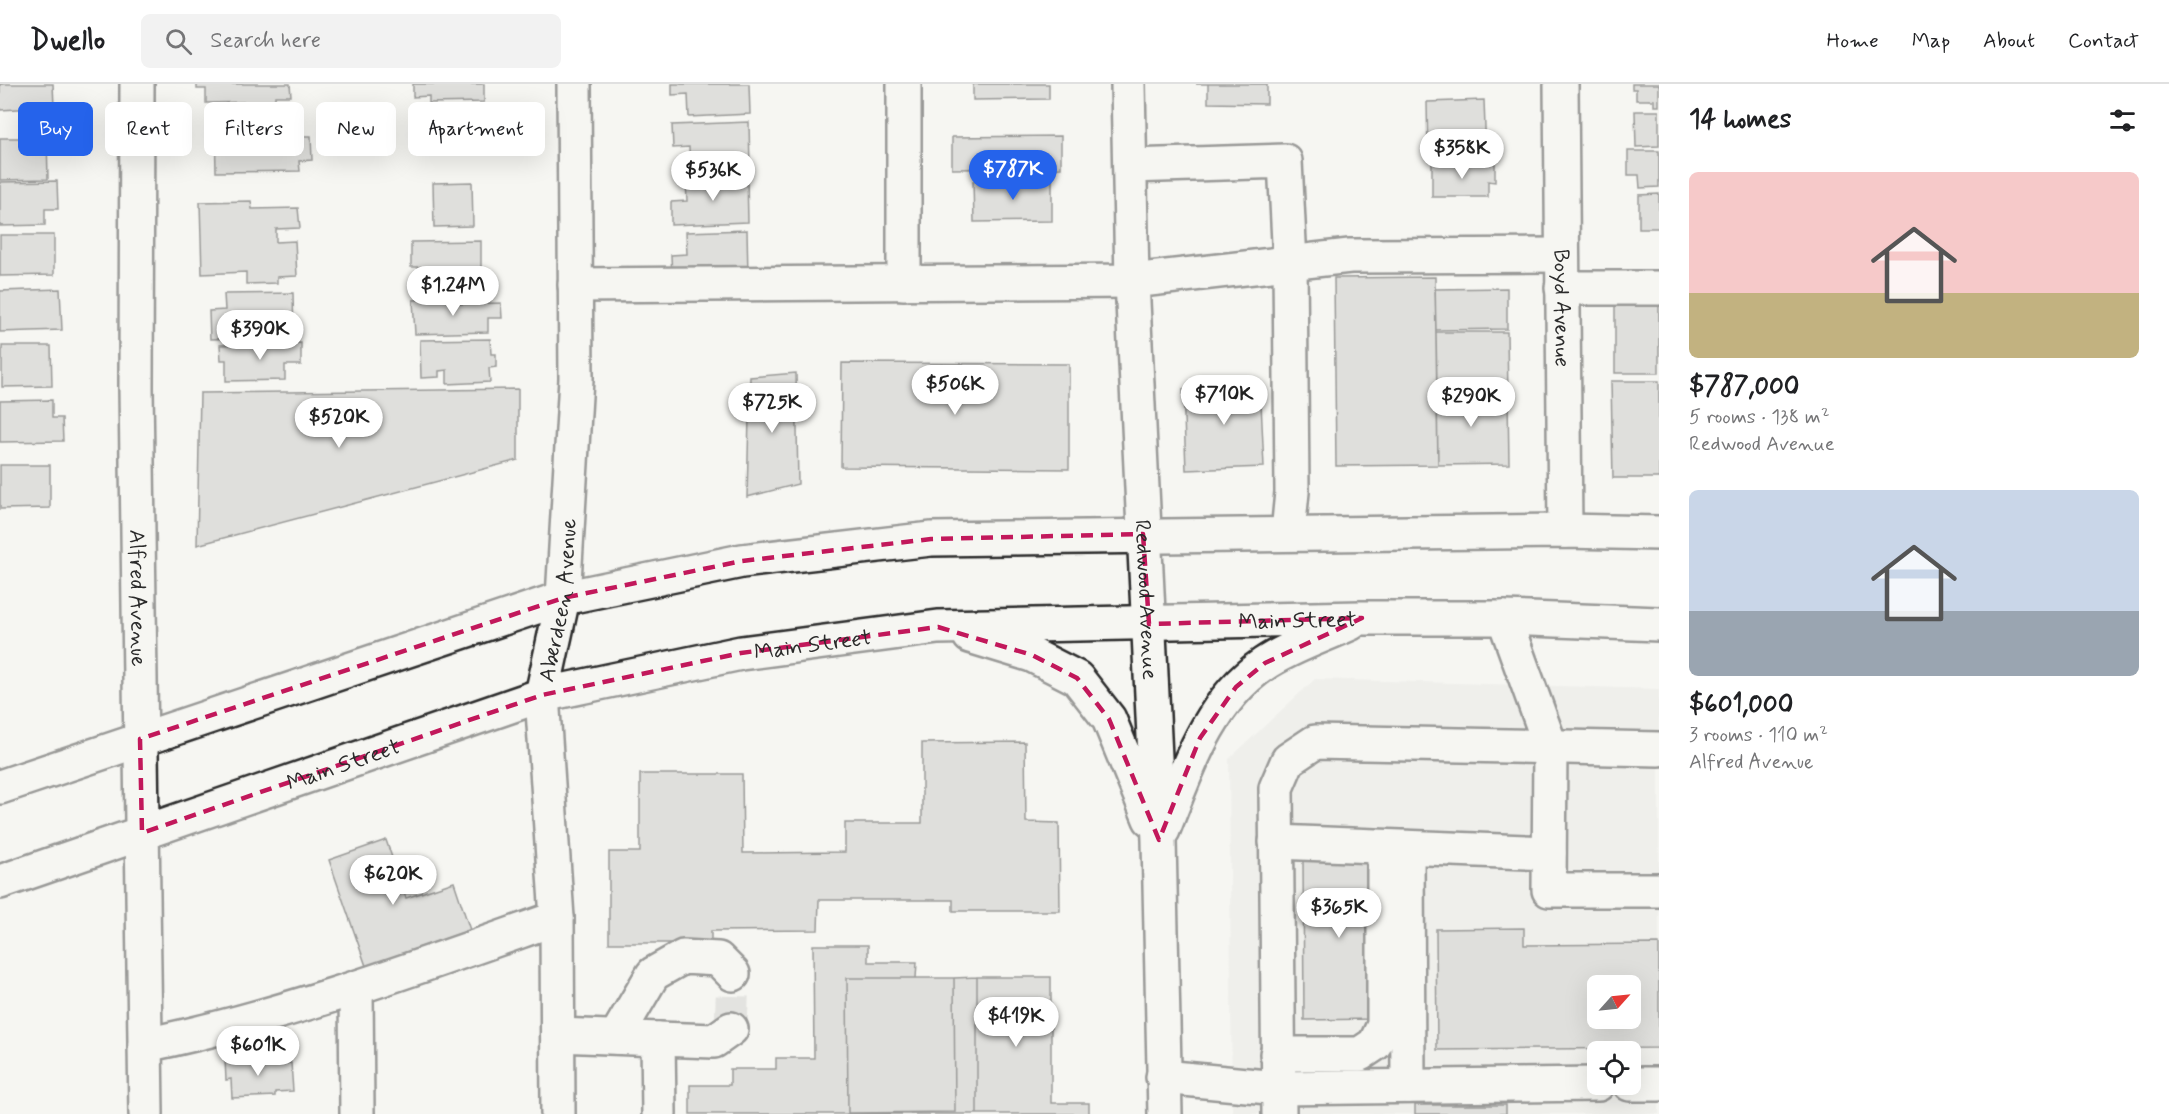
<!DOCTYPE html>
<html lang="en">
<head>
<meta charset="utf-8">
<style>
	body { margin:0; font-family:Mynerve,sans-serif; background:#f2f2f2; color:#202124; height:100vh; display:flex; flex-direction:column; font-size:22px; white-space:nowrap }
	* { box-sizing:border-box; margin:0 }
	p { font-size:20px; color:#757577 }
	.icon { flex:none; width:33px; height:33px; fill:none; stroke:currentColor; stroke-width:2; stroke-linecap:round; stroke-linejoin:round }
	.map { position:relative; flex:1; overflow:hidden }
	.side { display:flex; flex-direction:column; background:#fff; width:510px }
	.side>* { flex:none }
	.top-card { position:absolute; left:18px; top:18px; width:570px; height:54px; display:flex; gap:12px }
	.needle { width:39px; rotate:63deg }
	.tools { position:absolute; left:1587px; top:891px; display:grid; gap:12px }
	.tools a { display:grid; place-items:center; width:54px; height:54px; border-radius:9px; background:#fff; box-shadow:0 6px 24px #0002; font-size:30px }
	.price { position:absolute; translate:-50% -51px; padding:0 14px; border-radius:21px; background:#fff; color:#222; font-size:20px; line-height:39px; filter:drop-shadow(0 2px 3px #0008) }
	.price::after { content:''; position:absolute; left:50%; top:36px; width:18px; height:14px; margin-left:-9px; background:inherit; clip-path:polygon(0 0,100% 0,50% 100%) }
	.price.current { background:#2563eb; color:#fff }
	ul { padding:0; list-style:none }
	li { display:grid; align-content:center; gap:12px; height:318px; padding:0 30px }
	li span { display:grid; place-items:center; height:186px; border-radius:9px; color:#555 }
	li>.icon { margin-inline-start:auto }
	span .icon { width:108px; height:108px; fill:#fffc; stroke-width:1 }
	li b { font-size:26px }
	h2 { display:flex; justify-content:space-between; align-items:center; height:72px; padding:0 30px; font-size:26px }
	.tag { padding:0 21px; border-radius:9px; background:#fff; box-shadow:0 6px 24px #0002; font-size:21px; line-height:54px }
	.tag.current { background:#2563eb; color:#fff }
	header { display:flex; align-items:center; gap:36px; box-sizing:border-box; height:84px; padding:0 30px; background:#fff; border-bottom:2px solid #e0e0e0 }
	header strong { font-size:28px }
	nav { display:flex; gap:33px; margin-inline-start:auto; font-size:21px }
	.search { width:420px; height:54px; background:#f2f2f2; display:flex; align-items:center; gap:15px; box-sizing:border-box; padding:0 21px; border-radius:9px; color:#757577; font-size:22px }
	main { display:flex; flex:1; min-height:0 }
	.map>svg:first-child { display:block }
</style>
</head>
<body>
<header>
<strong>Dwello</strong>
<div class="search"><svg class="icon" aria-label="search" viewBox="0 0 24 24"><circle cx="10" cy="10" r="6"/><path d="M15 15l6 6"/></svg>Search here</div>
<nav><a>Home</a><a>Map</a><a>About</a><a>Contact</a></nav>
</header>
<main>
<div class="map">
<svg width="1659" height="1030" viewBox="0 0 1659 1030">
	<rect width="100%" height="100%" fill="#f6f6f2"/>
	<filter id="ink" filterUnits="userSpaceOnUse"><feTurbulence type="fractalNoise" baseFrequency=".0167" numOctaves="2"/><feDisplacementMap in="SourceGraphic" scale="12" xChannelSelector="R" yChannelSelector="G"/><feConvolveMatrix kernelMatrix="1 2 1 2 8 2 1 2 1" color-interpolation-filters="sRGB"/></filter>
	<g filter="url(#ink)">
		<path fill="#e7e7e3" fill-rule="evenodd" d="M 1315,595 L 1659,605 L 1659,1030 L 1232,1030 L 1229,675 ZM 1598,902 L 1630,902 L 1630,934 L 1598,934 ZM 1598,968 L 1630,968 L 1630,1000 L 1598,1000 Z"/>
		<path fill="#c3c3c0" stroke="#2b2b2b" stroke-width="1.5" fill-rule="evenodd" d="M 0,0 L 53,0 L 54,23 L 0,26 Z
			M 197,0 L 290,0 L 291,12 L 275,12 L 275,25 L 251,26 L 251,18 L 206,19 L 206,5 L 197,5 Z
			M 413,0 L 484,0 L 484,18 L 429,19 L 429,12 L 413,13 Z
			M 672,0 L 749,0 L 750,30 L 689,33 L 688,10 L 672,11 Z
			M 973,0 L 1049,0 L 1049,15 L 973,16 Z
			M 1196,0 L 1267,0 L 1267,20 L 1208,19 L 1208,0 Z
			M 1632,0 L 1659,0 L 1659,22 L 1654,22 L 1654,16 L 1636,16 L 1636,5 L 1632,5 Z
			M 1484,16 L 1486,72 L 1428,73 L 1427,18 Z
			M 1635,27 L 1659,27 L 1659,62 L 1636,63 Z
			M 749,38 L 750,84 L 690,86 L 689,63 L 673,64 L 672,41 Z
			M 300,39 L 301,52 L 311,52 L 312,76 L 299,77 L 300,87 L 216,88 L 215,40 Z
			M 1061,52 L 1061,84 L 952,85 L 952,53 Z
			M 0,54 L 47,54 L 48,95 L 0,96 Z
			M 1628,67 L 1659,67 L 1659,103 L 1640,104 L 1639,91 L 1628,91 Z
			M 1432,79 L 1495,79 L 1495,98 L 1488,97 L 1488,113 L 1432,113 Z
			M 747,93 L 748,138 L 671,141 L 671,118 L 687,117 L 686,95 Z
			M 1052,96 L 1052,137 L 974,138 L 973,97 Z
			M 57,97 L 58,125 L 45,125 L 45,141 L 0,142 L 0,98 Z
			M 472,98 L 473,142 L 434,143 L 433,99 Z
			M 1659,110 L 1659,144 L 1639,144 L 1639,111 Z
			M 251,117 L 252,125 L 298,124 L 300,144 L 276,145 L 276,158 L 295,157 L 297,192 L 277,193 L 277,199 L 246,200 L 246,188 L 202,190 L 200,118 Z
			M 747,146 L 748,192 L 672,194 L 671,171 L 687,170 L 686,148 Z
			M 0,151 L 54,151 L 54,191 L 0,192 Z
			M 481,157 L 481,199 L 425,200 L 425,183 L 411,183 L 411,158 Z
			M 1435,193 L 1438,381 L 1336,382 L 1334,194 Z
			M 1507,204 L 1507,245 L 1436,246 L 1435,205 Z
			M 60,205 L 62,246 L 0,248 L 0,207 Z
			M 293,209 L 294,253 L 210,255 L 209,227 L 225,226 L 224,210 Z
			M 456,215 L 456,220 L 501,219 L 502,234 L 488,234 L 488,248 L 415,250 L 413,216 Z
			M 1615,221 L 1659,221 L 1659,289 L 1615,289 Z
			M 1436,248 L 1507,248 L 1508,316 L 1474,316 L 1474,302 L 1437,303 Z
			M 490,255 L 491,270 L 496,270 L 496,283 L 489,284 L 490,298 L 447,300 L 447,286 L 439,287 L 439,293 L 421,294 L 420,256 Z
			M 301,259 L 301,281 L 285,281 L 285,296 L 226,297 L 226,276 L 221,276 L 220,261 Z
			M 2,262 L 51,262 L 52,302 L 2,303 Z
			M 842,279 L 1069,280 L 1069,385 L 841,383 Z
			M 796,289 L 798,400 L 747,413 L 750,293 Z
			M 1260,297 L 1264,383 L 1186,386 L 1183,305 L 1202,305 L 1201,299 Z
			M 1611,297 L 1659,297 L 1659,394 L 1613,394 Z
			M 1474,302 L 1474,316 L 1508,316 L 1509,380 L 1438,381 L 1437,303 Z
			M 518,305 L 518,376 L 197,461 L 200,309 Z
			M 52,316 L 52,334 L 62,334 L 63,357 L 0,358 L 0,317 Z
			M 0,381 L 50,381 L 50,424 L 0,425 Z
			M 1025,658 L 1026,738 L 1059,739 L 1060,827 L 953,827 L 953,816 L 819,816 L 818,846 L 711,847 L 711,859 L 609,859 L 609,768 L 640,768 L 640,690 L 742,690 L 743,769 L 845,768 L 845,739 L 922,739 L 922,659 Z
			M 386,756 L 406,814 L 454,798 L 470,846 L 366,882 L 329,776 Z
			M 1374,773 L 1375,935 L 1304,936 L 1303,774 Z
			M 1524,844 L 1524,861 L 1659,860 L 1659,964 L 1437,966 L 1436,845 ZM 1598,902 L 1630,902 L 1630,934 L 1598,934 Z
			M 813,861 L 868,861 L 868,878 L 917,878 L 916,894 L 847,894 L 848,1029 L 955,1028 L 954,894 L 977,893 L 977,1030 L 690,1030 L 690,1001 L 730,1001 L 730,985 L 776,985 L 776,974 L 814,974 Z
			M 977,893 L 1051,893 L 1051,1019 L 1089,1019 L 1089,1030 L 977,1030 Z
			M 847,894 L 954,894 L 955,1028 L 848,1029 Z
			M 273,973 L 272,980 L 291,979 L 293,1007 L 275,1008 L 275,1012 L 232,1014 L 231,995 L 226,996 L 225,975 Z
			M 1415,1021 L 1506,1021 L 1506,1030 L 1415,1030 Z"/>
		<g fill="none" stroke-linecap="round" stroke-linejoin="round">
			<path stroke="#cdcdca" stroke-width="33" stroke-dasharray="33 16" stroke-linecap="butt" d="M 731,945 L 733,890"/>
			<g stroke="#2b2b2b" stroke-width="38">
				<g id="minor">
					<path id="s1" d="M 137,0 L 136,304 L 146,1030"/>
					<path d="M 904,0 L 904,199"/>
					<path id="s2" d="M 1561,0 L 1565,447"/>
					<path d="M 1130,82 L 1285,77 L 1290,179 L 1292,408 L 1288,449"/>
					<path d="M 575,201 L 1132,197 L 1350,172 L 1562,171"/>
					<path d="M 1562,204 L 1659,204"/>
					<path d="M 1504,534 L 1550,661 L 1549,806 L 1659,806"/>
					<path d="M 1276,758 L 1549,769"/>
					<path d="M 1407,764 L 1408,1002"/>
					<path d="M 356,905 L 357,1030"/>
					<path d="M 558,951 L 658,955 L 659,1030"/>
					<path d="M 616,953 L 653,890 L 683,873 L 718,875 L 733,890"/>
					<path d="M 658,955 L 714,957 L 731,945"/>
					<path d="M 145,961 C 286,932 421,882 557,834"/>
					<path d="M 1277,970 L 1360,970 L 1375,960 L 1384,941 L 1384,763"/>
					<path d="M 1163,993 L 1279,1004 L 1598,1000"/>
					<path d="M 1630,1000 L 1659,1000"/>
					<path id="s3" d="M 558,1030 L 557,834 L 542,611 L 563,514 L 576,295 L 574,0"/>
					<path d="M 1279,1030 L 1276,704 L 1288,676 L 1315,658 L 1659,665"/>
				</g>
			</g>
			<g stroke="#2b2b2b" stroke-width="38">
				<g id="major">
					<path id="s4" d="M 1128,0 L 1132,197 L 1159,756 L 1165,1030"/>
					<path d="M 970,552 L 1032,571 L 1077,594 L 1109,635 L 1150,735"/>
					<path d="M 0,703 L 563,514 L 742,477 L 931,455 L 1565,447 L 1659,449"/>
					<path d="M 1163,746 C 1187,686 1208,618 1264,580 C 1289,563 1323,552 1351,539"/>
					<path id="s5" d="M 0,798 L 542,611 L 741,569 L 938,543 L 1362,534 L 1504,534 L 1659,540"/>
				</g>
			</g>
			<use href="#minor" stroke="#f6f6f2" stroke-width="33"/>
			<use href="#major" stroke="#f6f6f2" stroke-width="33"/>
		</g>
	</g>
	<path d="M0 0H1659V1030H0ZM 1143,450 L 1149,540 L 1362,534 L 1265,579 L 1236,603 L 1200,654 L 1159,756 L 1109,635 L 1077,594 L 1032,571 L 938,543 L 741,569 L 542,611 L 142,749 L 140,655 L 563,514 L 742,477 L 931,455 Z" fill="#f6f6f2" fill-opacity=".55" fill-rule="evenodd"/>
	<path fill="none" stroke="#c2185b" stroke-width="4.5" stroke-dasharray="12 8" stroke-linejoin="round" d="M 1143,450 L 1149,540 L 1362,534 L 1265,579 L 1236,603 L 1200,654 L 1159,756 L 1109,635 L 1077,594 L 1032,571 L 938,543 L 741,569 L 542,611 L 142,749 L 140,655 L 563,514 L 742,477 L 931,455 Z"/>
	<g text-anchor="middle" stroke-width="5" stroke-linejoin="round" paint-order="stroke">
		<g font-size="22" fill="#2b2b2b" stroke="#f6f6f2">
			<text dy="8" stroke="none"><textPath href="#s2" startOffset="224">Boyd Avenue</textPath></text>
			<text dy="8" stroke="none"><textPath href="#s1" startOffset="514">Alfred Avenue</textPath></text>
			<text dy="8" stroke="none"><textPath href="#s3" startOffset="516">Aberdeen Avenue</textPath></text>
			<text dy="8" stroke="none"><textPath href="#s4" startOffset="516">Redwood Avenue</textPath></text>
			<text dy="8" stroke="none"><textPath href="#s5" startOffset="1335">Main Street</textPath></text>
			<text dy="8" stroke="none"><textPath href="#s5" startOffset="849">Main Street</textPath></text>
			<text dy="8" stroke="none"><textPath href="#s5" startOffset="363">Main Street</textPath></text>
		</g>
	</g>
</svg>
<div class="tools">
<a><svg class="needle" viewBox="-14 -14 28 28"><path d="M0-13l5 13h-10z" fill="#e53935"/><path d="M0 13l5-13h-10z" fill="#757577"/></svg></a>
<a><svg class="icon" aria-label="locate" viewBox="0 0 24 24"><circle cx="12" cy="12" r="6"/><path d="M12 2v4M12 18v4M2 12h4M18 12h4"/></svg></a>
</div>
<b class="price" style="left:1462px;top:96px">$358K</b>
<b class="price current" style="left:1013px;top:117px">$787K</b>
<b class="price" style="left:713px;top:118px">$536K</b>
<b class="price" style="left:453px;top:233px">$1.24M</b>
<b class="price" style="left:260px;top:277px">$390K</b>
<b class="price" style="left:955px;top:332px">$506K</b>
<b class="price" style="left:1224px;top:342px">$710K</b>
<b class="price" style="left:1471px;top:344px">$290K</b>
<b class="price" style="left:772px;top:350px">$725K</b>
<b class="price" style="left:339px;top:365px">$520K</b>
<b class="price" style="left:393px;top:822px">$620K</b>
<b class="price" style="left:1339px;top:855px">$365K</b>
<b class="price" style="left:1016px;top:964px">$419K</b>
<b class="price" style="left:258px;top:993px">$601K</b>
<div class="top-card">
<a class="tag current">Buy</a>
<a class="tag">Rent</a>
<a class="tag">Filters</a>
<a class="tag">New</a>
<a class="tag">Apartment</a>
</div>
</div>
<section class="side">
<h2>14 homes<svg class="icon" aria-label="filters" viewBox="0 0 24 24"><path d="M4 7h16M4 17h16"/><circle cx="9" cy="7" r="2"/><circle cx="15" cy="17" r="2"/></svg></h2>
<ul>
<li><span style="background:linear-gradient(#f6c9c9 65%,#c2b280 0)"><svg class="icon" aria-label="home" viewBox="0 0 24 24"><path d="M3 11l9-7 9 7M6 9v11h12V9"/></svg></span><div><b>$787,000</b><p>5 rooms · 138 m²</p><p>Redwood Avenue</p></div></li>
<li><span style="background:linear-gradient(#c9d6e8 65%,#9aa5b1 0)"><svg class="icon" aria-label="home" viewBox="0 0 24 24"><path d="M3 11l9-7 9 7M6 9v11h12V9"/></svg></span><div><b>$601,000</b><p>3 rooms · 110 m²</p><p>Alfred Avenue</p></div></li>
</ul>
</section>
</main>
</body>
</html>
